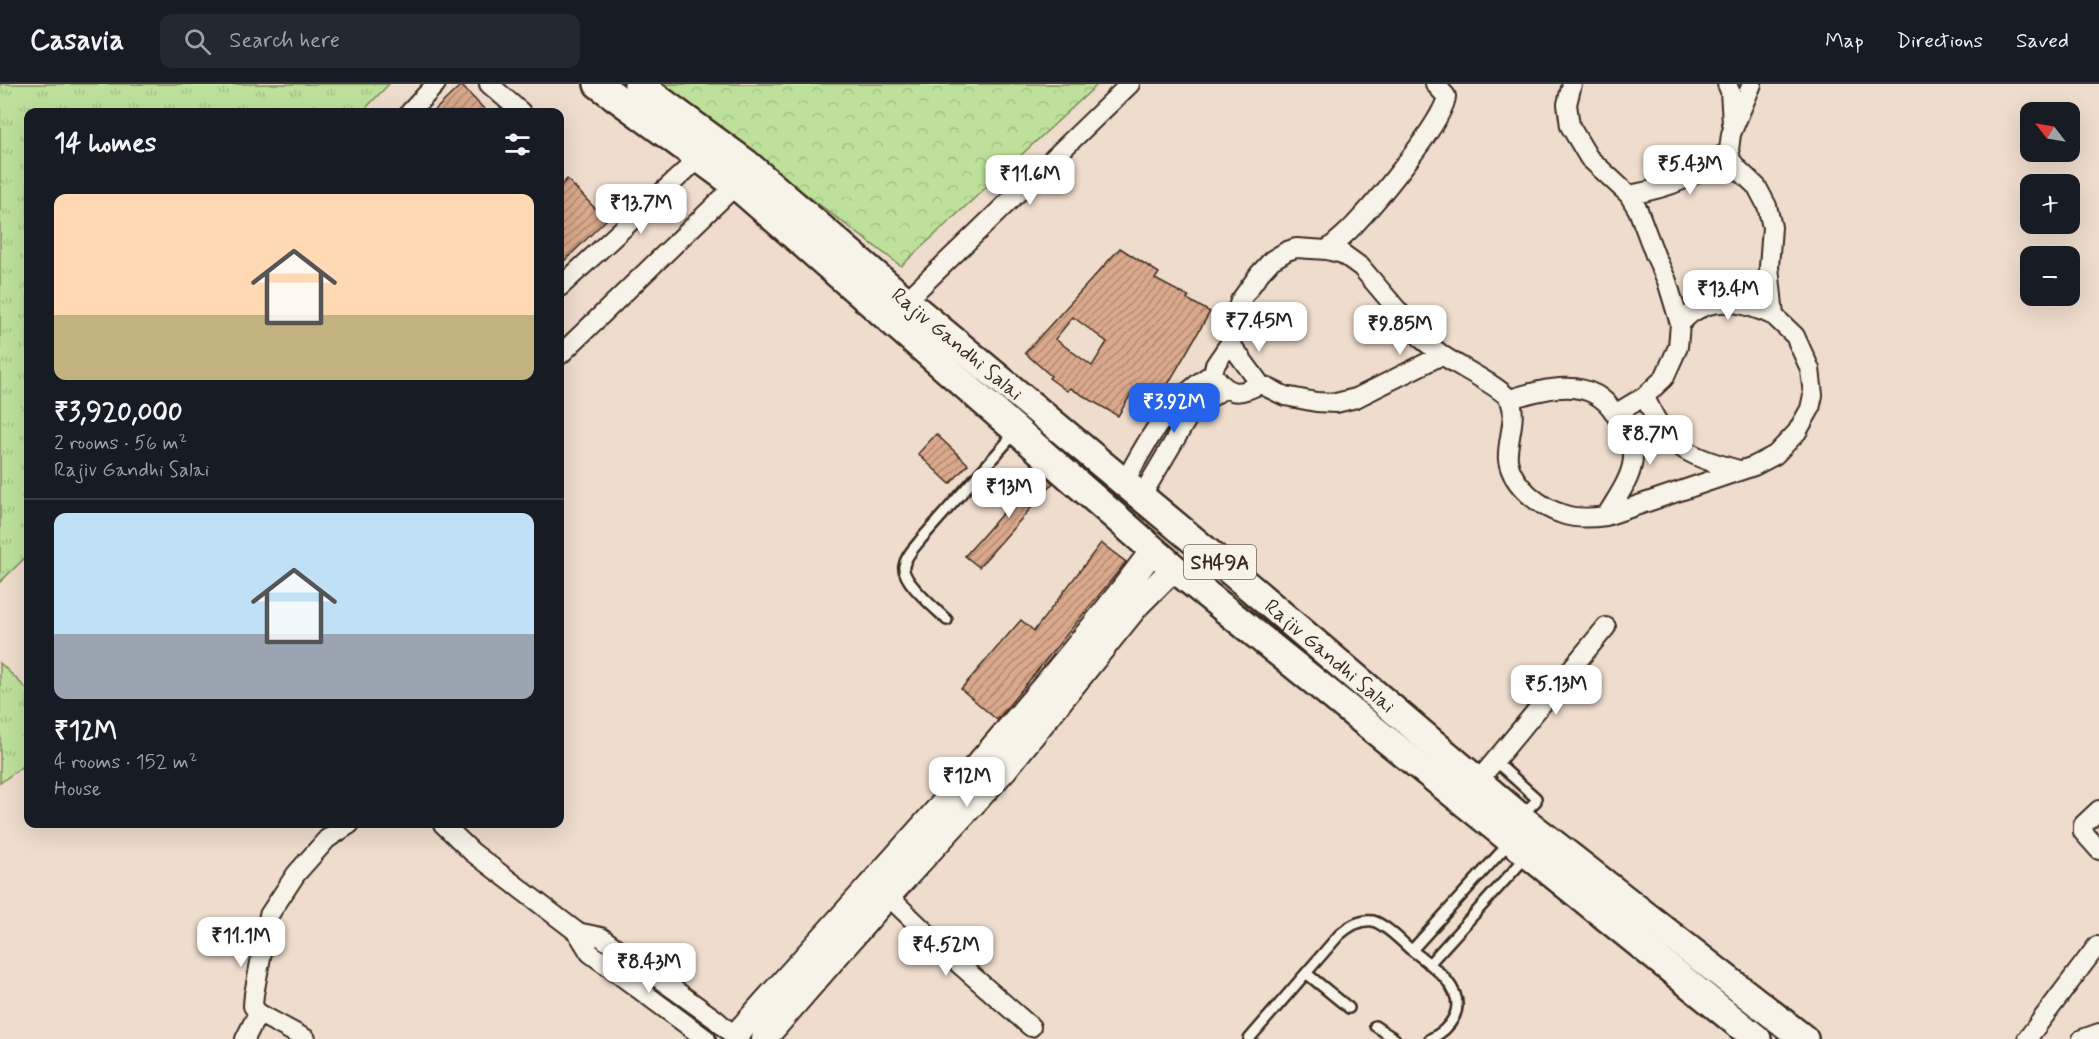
<!DOCTYPE html>
<html lang="en">
<head>
<meta charset="utf-8">
<style>
	body { margin:0; font-family:Mynerve,sans-serif; background:#242831; color:#f1f3f6; height:100vh; display:flex; flex-direction:column; font-size:22px; white-space:nowrap }
	* { box-sizing:border-box; margin:0 }
	p { font-size:20px; color:#9ea1a6 }
	.icon { flex:none; width:33px; height:33px; fill:none; stroke:currentColor; stroke-width:2; stroke-linecap:round; stroke-linejoin:round }
	.map { position:relative; flex:1; overflow:hidden }
	.side { position:absolute; left:24px; top:24px; width:540px; height:720px; display:flex; flex-direction:column; background:#171b24; border-radius:12px; box-shadow:0 6px 24px #0002 }
	.side>* { flex:none }
	.needle { width:39px; rotate:301deg }
	.controls { position:absolute; left:2020px; top:18px; display:grid; gap:12px }
	.controls a { display:grid; place-items:center; width:60px; height:60px; border-radius:12px; background:#171b24; box-shadow:0 6px 24px #0002; font-size:30px }
	.price { position:absolute; translate:-50% -51px; padding:0 14px; border-radius:12px; background:#fff; color:#222; font-size:20px; line-height:39px; filter:drop-shadow(0 2px 3px #0008) }
	.price::after { content:''; position:absolute; left:50%; top:36px; width:18px; height:14px; margin-left:-9px; background:inherit; clip-path:polygon(0 0,100% 0,50% 100%) }
	.price.on { background:#2563eb; color:#fff }
	ul { padding:0; list-style:none }
	li { display:grid; align-content:center; gap:12px; height:318px; padding:0 30px }
	li+li { border-top:2px solid #363941 }
	li span { display:grid; place-items:center; height:186px; border-radius:12px; color:#555 }
	li>.icon { margin-inline-start:auto }
	span .icon { width:108px; height:108px; fill:#fffc; stroke-width:1 }
	li b { font-size:26px }
	h2 { display:flex; justify-content:space-between; align-items:center; height:72px; padding:0 30px; font-size:26px }
	header { display:flex; align-items:center; gap:36px; box-sizing:border-box; height:84px; padding:0 30px; background:#171b24; border-bottom:2px solid #363941 }
	header strong { font-size:28px }
	nav { display:flex; gap:33px; margin-inline-start:auto; font-size:21px }
	.search { width:420px; height:54px; background:#242831; display:flex; align-items:center; gap:15px; box-sizing:border-box; padding:0 21px; border-radius:12px; color:#9ea1a6; font-size:22px }
	.map>svg:first-child { display:block }
</style>
</head>
<body>
<header>
<strong>Casavia</strong>
<div class="search"><svg class="icon" aria-label="search" viewBox="0 0 24 24"><circle cx="10" cy="10" r="6"/><path d="M15 15l6 6"/></svg>Search here</div>
<nav><a>Map</a><a>Directions</a><a>Saved</a></nav>
</header>
<div class="map">
<svg width="2099" height="955" viewBox="0 0 2099 955">
	<defs>
		<pattern id="grass-tufts" width="24" height="20" patternUnits="userSpaceOnUse" patternTransform="scale(1.5)"><rect width="24" height="20" fill="#bde19b"/><path d="M3 7l-1-3M5 7V3M7 7l1-3M15 17l-1-3M17 17v-4M19 17l1-3" fill="none" stroke="#a3c185"/></pattern>
		<pattern id="forest-crowns" width="20" height="18" patternUnits="userSpaceOnUse" patternTransform="scale(1.5)"><rect width="20" height="18" fill="#bde19b"/><path d="M2 6a3 3 0 1 1 6 0M12 15a3 3 0 1 1 6 0" fill="none" stroke="#a3c185"/></pattern>
		<pattern id="building-hatch" width="6" height="6" patternUnits="userSpaceOnUse" patternTransform="scale(1.5)"><rect width="6" height="6" fill="#daa88c"/><path d="M-1 1l2-2M0 6l6-6M5 7l2-2" fill="none" stroke="#b28972"/></pattern>
	</defs>
	<rect width="100%" height="100%" fill="#eedccc"/>
	<filter id="ink" filterUnits="userSpaceOnUse"><feTurbulence type="fractalNoise" baseFrequency=".0167" numOctaves="2"/><feDisplacementMap in="SourceGraphic" scale="12" xChannelSelector="R" yChannelSelector="G"/><feConvolveMatrix kernelMatrix="1 2 1 2 8 2 1 2 1" color-interpolation-filters="sRGB"/></filter>
	<g filter="url(#ink)">
		<path fill="url(#grass-tufts)" stroke="#7c865c" stroke-width="1.5" d="M 0,0 L 389,0 L 362,28 L 28,28 L 28,471 L 0,498 Z
			M 0,579 L 28,606 L 28,678 L 0,699 Z"/>
		<path fill="url(#forest-crowns)" stroke="#7c865c" stroke-width="1.5" d="M 659,0 L 1098,0 L 901,182 Z"/>
		<path fill="url(#building-hatch)" stroke="#3b2a1e" stroke-width="1.5" fill-rule="evenodd" d="M 461,1 L 487,28 L 433,28 Z
			M 567,95 L 606,136 L 560,181 L 560,103 Z
			M 1120,164 L 1159,189 L 1155,195 L 1189,213 L 1187,215 L 1210,228 L 1160,314 L 1137,300 L 1118,332 L 1070,304 L 1067,307 L 1049,294 L 1051,292 L 1025,269 ZM 1073,233 L 1107,258 L 1092,282 L 1055,255 Z
			M 936,350 L 968,380 L 950,400 L 918,370 Z
			M 1040,387 L 1053,399 L 979,483 L 965,472 Z
			M 1101,459 L 1126,478 L 997,636 L 961,605 L 1021,536 L 1034,547 Z"/>
		<g fill="none" stroke-linecap="round" stroke-linejoin="round">
			<g stroke="#3b2a1e" stroke-width="14">
				<path id="lane" d="M 947,536 C 936,525 901,497 904,482 C 906,471 916,462 922,454 L 1016,348
					M 1495,677 L 1536,714 L 1536,717 L 1522,731
					M 1412,866 L 1509,759
					M 1429,880 L 1527,772
					M 1306,889 L 1349,924
					M 1375,942 L 1395,955
					M 1249,955 L 1339,851 C 1348,843 1360,835 1373,837 C 1386,841 1400,856 1410,865 C 1430,880 1468,905 1454,933 C 1449,943 1441,950 1430,955"/>
			</g>
			<g stroke="#3b2a1e" stroke-width="22">
				<path id="street" d="M 489,0 L 521,28
					M 1727,0 L 1730,7 L 1732,39
					M 410,28 L 436,0
					M 1629,111 C 1673,103 1694,94 1729,66
					M 1327,166 C 1337,157 1349,148 1358,137 C 1375,119 1448,32 1446,12 L 1435,0
					M 560,203 L 699,74
					M 906,217 L 1130,0
					M 1680,240 C 1684,236 1689,230 1695,227 C 1720,211 1750,221 1774,232
					M 1230,259 L 1215,281 L 1213,289 C 1227,310 1237,313 1260,300
					M 560,271 L 736,101
					M 1442,271 L 1423,256 L 1361,183 L 1343,170 L 1327,166 L 1296,164 L 1287,167 L 1272,176 L 1260,189 L 1240,217 L 1231,246 L 1230,259 L 1260,300 L 1285,312 L 1316,318 L 1336,319 L 1356,314 L 1442,271 C 1456,281 1505,305 1510,317 C 1518,332 1506,359 1508,376 C 1512,402 1541,424 1565,431 C 1578,435 1592,434 1606,432 L 1754,382 L 1775,371 L 1797,348 L 1810,325 L 1813,311 L 1810,285 L 1795,252 L 1774,232 L 1769,183 L 1772,143 L 1767,122 L 1757,103 L 1737,84 L 1731,76 L 1729,66 L 1731,50 L 1752,0
					M 1645,312 C 1665,363 1688,372 1739,386
					M 1510,315 C 1546,304 1592,291 1615,330 L 1645,312 L 1664,294 L 1678,263 L 1680,240 L 1667,197 L 1655,171 L 1638,126 L 1629,111 L 1589,74 L 1570,42 L 1567,20 L 1572,0
					M 1124,399 C 1149,353 1167,318 1213,289
					M 1141,413 L 1189,332 L 1207,316 L 1223,305
					M 1606,432 C 1617,413 1638,387 1632,363 C 1629,351 1621,340 1615,330
					M 1478,697 L 1606,543
					M 2099,726 L 2083,741 L 2083,748 L 2099,766
					M 443,740 L 472,768 L 577,848 L 590,869 L 706,955
					M 888,812 L 960,881 L 1031,943
					M 577,848 L 601,853 L 715,935 L 732,950
					M 245,955 L 258,929
					M 306,955 L 258,929 L 253,922 L 254,910 L 269,831 L 296,790 L 327,755 L 350,740
					M 2027,955 L 2097,862
					M 2082,955 L 2099,949"/>
			</g>
			<g stroke="#3b2a1e" stroke-width="28">
				<path id="secondary" d="M 738,949 C 879,790 1026,635 1154,465
					M 764,955 L 888,812 L 1005,685 L 1138,520 L 1174,484"/>
			</g>
			<g stroke="#3b2a1e" stroke-width="32">
				<g id="primary">
					<path d="M 598,0 L 736,101 L 1174,484 L 1757,955"/>
					<path id="s1" d="M 638,0 L 747,80 L 906,217 L 1228,485 L 1527,739 L 1804,955"/>
				</g>
			</g>
			<use href="#lane" stroke="#f7f3e8" stroke-width="9"/>
			<use href="#street" stroke="#f7f3e8" stroke-width="18"/>
			<use href="#secondary" stroke="#f7f3e8" stroke-width="24"/>
			<use href="#primary" stroke="#f7f3e8" stroke-width="27"/>
		</g>
	</g>
	<g text-anchor="middle" stroke-width="6" stroke-linejoin="round" paint-order="stroke">
		<rect fill="#f7f3e8" stroke="#73665b" stroke-width="1.5" x="1184" y="461" width="72" height="34" rx="4.5"/>
		<g font-size="20" font-weight="bold" fill="#3b2a1e">
			<text x="1220" y="485">SH49A</text>
		</g>
		<g font-size="21" fill="#3b2a1e" stroke="#f7f3e8">
			<text dy="7" stroke="none"><textPath href="#s1" startOffset="412">Rajiv Gandhi Salai</textPath></text>
			<text dy="7" stroke="none"><textPath href="#s1" startOffset="898">Rajiv Gandhi Salai</textPath></text>
		</g>
	</g>
</svg>
<div class="controls">
<a><svg class="needle" viewBox="-14 -14 28 28"><path d="M0-13l5 13h-10z" fill="#e53935"/><path d="M0 13l5-13h-10z" fill="#9ea1a6"/></svg></a>
<a>+</a>
<a>−</a>
</div>
<b class="price" style="left:1690px;top:112px">₹5.43M</b>
<b class="price" style="left:1030px;top:122px">₹11.6M</b>
<b class="price" style="left:641px;top:151px">₹13.7M</b>
<b class="price" style="left:1728px;top:237px">₹13.4M</b>
<b class="price" style="left:1259px;top:269px">₹7.45M</b>
<b class="price" style="left:1400px;top:272px">₹9.85M</b>
<b class="price on" style="left:1174px;top:350px">₹3.92M</b>
<b class="price" style="left:1650px;top:382px">₹8.7M</b>
<b class="price" style="left:1009px;top:435px">₹13M</b>
<b class="price" style="left:1556px;top:632px">₹5.13M</b>
<b class="price" style="left:967px;top:724px">₹12M</b>
<b class="price" style="left:241px;top:884px">₹11.1M</b>
<b class="price" style="left:946px;top:893px">₹4.52M</b>
<b class="price" style="left:649px;top:910px">₹8.43M</b>
<section class="side">
<h2>14 homes<svg class="icon" aria-label="filters" viewBox="0 0 24 24"><path d="M4 7h16M4 17h16"/><circle cx="9" cy="7" r="2"/><circle cx="15" cy="17" r="2"/></svg></h2>
<ul>
<li><span style="background:linear-gradient(#ffd9b3 65%,#c2b280 0)"><svg class="icon" aria-label="home" viewBox="0 0 24 24"><path d="M3 11l9-7 9 7M6 9v11h12V9"/></svg></span><div><b>₹3,920,000</b><p>2 rooms · 56 m²</p><p>Rajiv Gandhi Salai</p></div></li>
<li><span style="background:linear-gradient(#bfe0f5 65%,#9aa5b1 0)"><svg class="icon" aria-label="home" viewBox="0 0 24 24"><path d="M3 11l9-7 9 7M6 9v11h12V9"/></svg></span><div><b>₹12M</b><p>4 rooms · 152 m²</p><p>House</p></div></li>
</ul>
</section>
</div>
</body>
</html>
